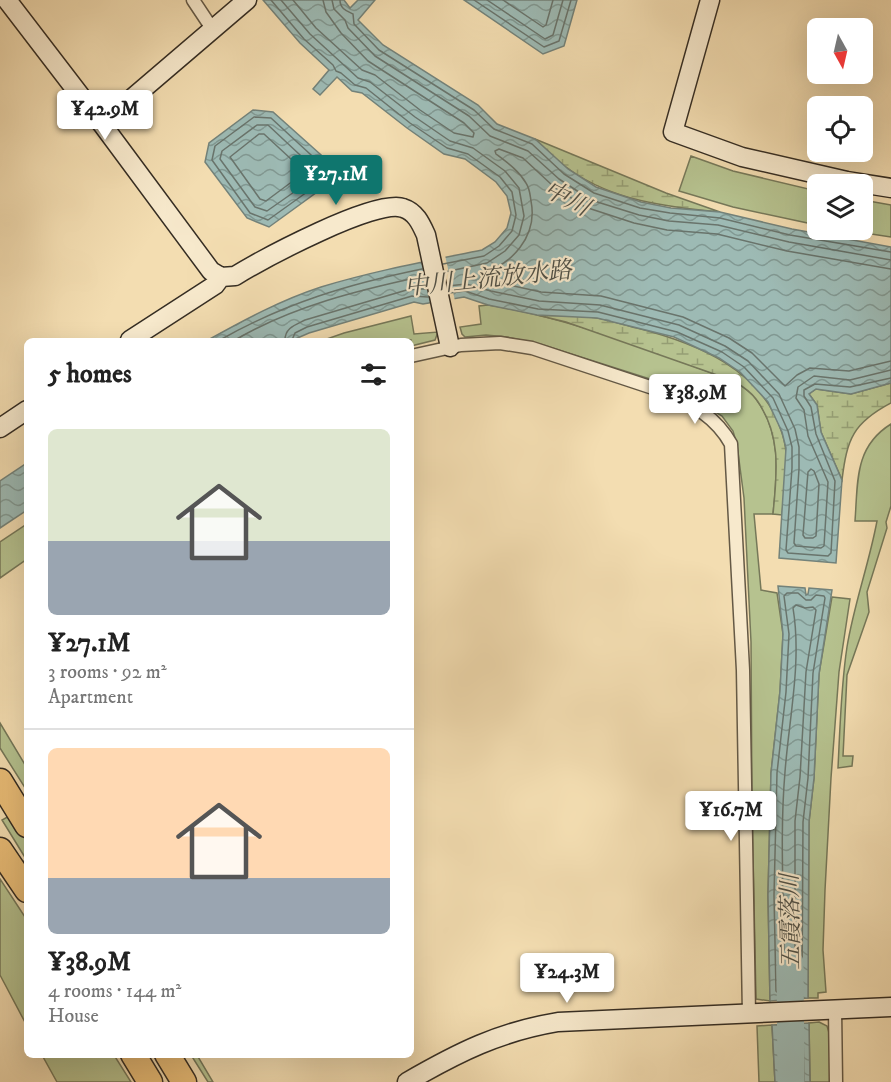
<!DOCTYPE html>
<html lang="en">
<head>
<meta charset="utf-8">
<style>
	body { margin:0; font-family:"IM FELL DW Pica","Noto Serif JP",serif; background:#f6f6f6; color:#222; height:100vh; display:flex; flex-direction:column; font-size:22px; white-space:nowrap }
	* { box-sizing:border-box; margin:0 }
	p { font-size:20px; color:#767676 }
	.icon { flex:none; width:33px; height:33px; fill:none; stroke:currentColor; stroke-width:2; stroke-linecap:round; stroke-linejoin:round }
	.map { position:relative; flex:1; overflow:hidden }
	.sheet { position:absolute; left:24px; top:338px; width:390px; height:720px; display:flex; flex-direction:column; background:#fff; border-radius:9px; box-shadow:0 6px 24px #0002 }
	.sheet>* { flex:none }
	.needle { width:39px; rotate:172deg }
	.buttons { position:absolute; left:807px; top:18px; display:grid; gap:12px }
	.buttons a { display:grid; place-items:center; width:66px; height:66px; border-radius:9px; background:#fff; box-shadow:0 6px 24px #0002; font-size:30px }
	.price { position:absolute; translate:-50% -51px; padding:0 14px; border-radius:6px; background:#fff; color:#222; font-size:20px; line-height:39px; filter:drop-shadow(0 2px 3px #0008) }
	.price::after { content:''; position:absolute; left:50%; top:36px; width:18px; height:14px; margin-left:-9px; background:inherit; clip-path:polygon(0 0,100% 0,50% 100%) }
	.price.current { background:#0f766e; color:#fff }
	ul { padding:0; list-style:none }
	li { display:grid; align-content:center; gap:12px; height:318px; padding:0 24px }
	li+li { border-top:2px solid #e0e0e0 }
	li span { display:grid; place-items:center; height:186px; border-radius:9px; color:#555 }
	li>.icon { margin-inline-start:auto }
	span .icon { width:108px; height:108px; fill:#fffc; stroke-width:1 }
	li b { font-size:26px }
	h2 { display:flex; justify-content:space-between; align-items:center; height:72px; padding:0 24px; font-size:26px }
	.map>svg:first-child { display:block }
</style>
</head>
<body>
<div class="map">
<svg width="891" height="1082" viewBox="0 0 891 1082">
	<defs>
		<pattern id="wetland-marsh" width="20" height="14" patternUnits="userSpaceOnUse" patternTransform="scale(1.5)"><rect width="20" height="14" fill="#b6c28f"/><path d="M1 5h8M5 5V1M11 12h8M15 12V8" fill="none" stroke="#959e74"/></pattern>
		<pattern id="water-waves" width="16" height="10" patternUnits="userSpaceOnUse" patternTransform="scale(1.5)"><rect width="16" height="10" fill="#9dbab4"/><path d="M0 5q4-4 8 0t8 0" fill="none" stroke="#819892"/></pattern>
	</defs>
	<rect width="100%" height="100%" fill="#f3ddb1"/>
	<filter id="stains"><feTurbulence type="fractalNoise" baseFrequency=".00333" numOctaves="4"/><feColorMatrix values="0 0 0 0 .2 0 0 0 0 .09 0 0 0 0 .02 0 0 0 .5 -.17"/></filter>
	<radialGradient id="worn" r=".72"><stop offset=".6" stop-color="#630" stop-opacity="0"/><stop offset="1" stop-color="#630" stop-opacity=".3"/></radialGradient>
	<path fill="#b6c28f" stroke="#767859" stroke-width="1.5" d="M 691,156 L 733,171 L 817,191 L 817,225 L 733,207 L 679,191 Z
		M 863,200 L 891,205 L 891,237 L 845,230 L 862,230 Z
		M 488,305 C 573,318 654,353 735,381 C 742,386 751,392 756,399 C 782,434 777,474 773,514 L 754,514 L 761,590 L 777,593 L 783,634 L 780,691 L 771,773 L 768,895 L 770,1001 L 756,999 L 752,807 L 751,642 L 744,498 L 737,445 L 733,431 L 722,416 L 675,387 L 540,344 L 507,337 L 486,335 L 465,337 L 462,334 L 460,327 L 481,324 L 479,306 Z
		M 411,316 L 414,334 L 438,332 L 435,340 L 411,346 L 411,340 L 324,340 L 344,333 Z
		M 891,424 L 891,506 L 886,522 L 887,528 L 867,592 L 869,612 L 847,675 L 843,756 L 853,756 L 852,766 L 838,768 C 840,728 841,686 847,647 C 854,604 869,564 877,521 L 855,521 C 858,482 854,447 891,424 Z
		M 27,524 L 27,559 L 0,578 L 0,542 Z
		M 832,597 L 850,599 L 839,672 L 831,778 L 825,890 L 823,950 L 826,992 L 818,993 L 818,998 L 808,998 L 809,822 L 814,778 L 819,674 Z
		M 0,723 L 27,768 L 27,791 L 0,748 Z
		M 11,815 L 27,841 L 27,876 L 20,865 L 26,859 L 2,820 Z
		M 0,879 L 27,920 L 27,1026 L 0,975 Z
		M 819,1022 L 827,1026 L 830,1036 L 831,1082 L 810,1082 L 809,1023 Z
		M 772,1025 L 775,1082 L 759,1082 L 757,1026 Z
		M 42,1055 L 114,1055 L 131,1082 L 57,1082 Z
		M 191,1055 L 197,1055 L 213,1082 L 208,1082 Z"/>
	<path fill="url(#wetland-marsh)" stroke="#767859" stroke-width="1.5" d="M 535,139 L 666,193 L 720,212 C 667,207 614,201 570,170 C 557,162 546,149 535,139 Z
		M 537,315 C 557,316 577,315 597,318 C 610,320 624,325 637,328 C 696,343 762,369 782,433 C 791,459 784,489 782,515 L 773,514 C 777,474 782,434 756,399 C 751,392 742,386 734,381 L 566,322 Z
		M 891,383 L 891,403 C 853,423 847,439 842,480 L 821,432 L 817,405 L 809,394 L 816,389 L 851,394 Z"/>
	<path fill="url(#water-waves)" stroke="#73827a" stroke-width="1.5" d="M 263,0 L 344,0 L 350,8 L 358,0 L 375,0 L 358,20 L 383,45 L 478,105 L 497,124 L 535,139 L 568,169 L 596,187 L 641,202 L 671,208 L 720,212 L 792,229 L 891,247 L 891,383 L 851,394 L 816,389 L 809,394 L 817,405 L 821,432 L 842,480 L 836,563 L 779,558 L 786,448 L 782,432 L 768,402 L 740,372 L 719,358 L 674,337 L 597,318 L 537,315 L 488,305 L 464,297 L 423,304 L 414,302 L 309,333 L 293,340 L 208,340 C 244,320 281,300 321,287 C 373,271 428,261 482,250 L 495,242 L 507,228 L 511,213 L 507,196 L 496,182 L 465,159 L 444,154 L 407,128 L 362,93 L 352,91 L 337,77 L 320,95 L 313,89 L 329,70 L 300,43 Z
		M 464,0 L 577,0 L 564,46 L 543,54 Z
		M 253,110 L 273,112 L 329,162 L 328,184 L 269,227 L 247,218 L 205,162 L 209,143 Z
		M 27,463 L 27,510 L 0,528 L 0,481 Z
		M 778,586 L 805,588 L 806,595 L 808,594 L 809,588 L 832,590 L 819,674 L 814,778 L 809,822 L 808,998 L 770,1001 L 768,895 L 771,773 L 780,691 L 783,634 Z
		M 809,1023 L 810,1082 L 775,1082 L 772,1025 Z"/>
	<path fill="#f3ddb1" d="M 445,255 L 455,301 L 432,305 L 422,260 Z"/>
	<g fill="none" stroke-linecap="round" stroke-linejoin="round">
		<path stroke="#69746c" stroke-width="1.5" d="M 271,0 L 304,39 L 333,65 L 336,71 L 341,73 L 355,85 L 366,88 L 410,123 L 447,148 L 468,154 L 500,177 L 512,192 L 516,215 L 512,231 L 499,246 L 484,256 L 443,264
			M 281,0 L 310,34 L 358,78 L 370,82 L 415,117 L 450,141 L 473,148 L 505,171 L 519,188 L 524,216 L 519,235 L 505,251 L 487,263 L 445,272
			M 293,0 L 316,28 L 362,70 L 375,75 L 420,110 L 454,133 L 473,137 L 474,133 L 464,123 L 368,61 L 341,33 L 326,12 L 323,0
			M 332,0 L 334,9 L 345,20 L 348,28 L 375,56 L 469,116 L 490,136 L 528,151 L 559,179 L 591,200 L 639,215 L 669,221 L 718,225 L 789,242 L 891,260
			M 340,0 C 340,9 347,11 353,14 L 354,24 L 379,50 L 474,110 L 494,129 L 532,144 L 564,174 L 594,193 L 640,208 L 670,213 L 720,218 L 790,235 L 891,252
			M 474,0 L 544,47 L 559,41 L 571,0
			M 487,0 L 545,39 L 553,35 L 563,0
			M 503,0 L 543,27 L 546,25 L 553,0
			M 254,117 L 271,118 L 323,166 L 321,182 L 268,220 L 250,213 L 212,160 L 215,146 Z
			M 257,125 L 268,125 L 315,169 L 314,178 L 267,211 L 255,207 L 220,159 L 222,151 Z
			M 259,134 L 264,134 L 305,172 L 266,201 L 260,199 L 230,157 Z
			M 891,269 L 787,251 L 717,234 L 667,230 L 634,223 L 585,207 L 553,186 L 523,158 L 499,149 L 495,151 L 496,154 C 508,163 519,171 526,183 C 530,189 530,195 531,201 C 538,236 512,265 480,274 L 481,279 L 541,292 L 601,296 L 683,317 L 729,338 L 752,353 L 785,386 L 797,375 L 810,368 L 849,371 L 891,361
			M 448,286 L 466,284 L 491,291 L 539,301 L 600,305 L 679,325 L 725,346 L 748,361 L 779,394 L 795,429 L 799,447 L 799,469 L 794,543 L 796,546 L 821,548 L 824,546 L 828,482 L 808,436 L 804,410 L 796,398 L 798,387 L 814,376 L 850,380 L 891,370
			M 449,293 L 465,291 L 489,299 L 538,309 L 598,312 L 677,332 L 722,352 L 744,367 L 773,398 L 788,431 L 792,447 L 792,468 L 786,550 L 788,553 L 828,556 L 831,553 L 835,481 L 816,434 L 811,407 L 804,396 L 804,390 L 815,384 L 850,387 L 891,378
			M 220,340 C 285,303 349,284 422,269
			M 235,340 C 293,306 359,290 424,276
			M 285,340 C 285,328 295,325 305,320 L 410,289 L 427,289
			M 292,340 L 295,333 L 307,327 L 412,296 L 428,297
			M 811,469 L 814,471 L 819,484 L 816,536 L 813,538 L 805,538 L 803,535 L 808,472 Z
			M 787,593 L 798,593 L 806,600 L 811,600 L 816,595 L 824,596 L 825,598 L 813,673 L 808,778 L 803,822 L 802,990 L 800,993 L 779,994 L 776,991 L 774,895 L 777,773 L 786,692 L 789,634 L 784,596 Z
			M 796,605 L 805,608 L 813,607 L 816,610 L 806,672 L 800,777 L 795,821 L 795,983 L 793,986 L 787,986 L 784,983 C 785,913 779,842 785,772 C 789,718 802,662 793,608 Z
			M 781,1082 L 779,1033 L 781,1030 L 800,1029 L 803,1032 L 804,1082
			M 788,1082 L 787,1040 L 793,1037 L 796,1040 L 797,1082"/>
		<path stroke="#9dbab4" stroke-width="27" d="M 790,963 L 791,1082"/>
		<g stroke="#645946" stroke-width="15">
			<path id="street" d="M 193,0 L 213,30
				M 411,356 L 461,345 L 500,343 L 532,348 L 665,392 C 692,404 716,417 731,444 L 743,670 L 749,1014
				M 835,1009 L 836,1082"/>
		</g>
		<g stroke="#352d23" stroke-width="21">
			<path id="secondary" d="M 7,0 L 102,124 L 247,0
				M 710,0 L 673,132 L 742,157 L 847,181 L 891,188
				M 102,124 L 211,271 L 221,277 L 235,276 C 263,259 376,198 403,208 C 416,212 421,224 426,235 L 450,347
				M 130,340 L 215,285 L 221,277
				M 0,428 L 27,410
				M 407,1082 C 459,1052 499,1032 558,1022 L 891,1007"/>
		</g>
		<g stroke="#352d23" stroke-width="27">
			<path id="highway" d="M 0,781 L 27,825
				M 0,850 L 27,890
				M 133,1054 L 150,1082
				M 167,1054 L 184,1082"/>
		</g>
		<use href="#street" stroke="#f7e9cc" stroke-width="12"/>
		<use href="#secondary" stroke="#f7e9cc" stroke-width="18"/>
		<use href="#highway" stroke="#eabe78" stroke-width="24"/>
	</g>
	<g text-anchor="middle" stroke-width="4.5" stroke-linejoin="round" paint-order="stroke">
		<g font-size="24" font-style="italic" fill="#4f5047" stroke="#f7e9cc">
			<text transform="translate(567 198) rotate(27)" y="8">中川</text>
			<text transform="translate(488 278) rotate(-6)" y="8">中川上流放水路</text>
			<text transform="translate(790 922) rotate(-91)" y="8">五霞落川</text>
		</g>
	</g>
	<rect width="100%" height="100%" filter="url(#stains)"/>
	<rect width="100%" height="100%" fill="url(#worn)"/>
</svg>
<div class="buttons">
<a><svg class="needle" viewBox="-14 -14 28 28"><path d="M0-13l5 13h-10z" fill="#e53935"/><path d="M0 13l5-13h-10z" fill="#767676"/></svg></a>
<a><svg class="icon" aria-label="locate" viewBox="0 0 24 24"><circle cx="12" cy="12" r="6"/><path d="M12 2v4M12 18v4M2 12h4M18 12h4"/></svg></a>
<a><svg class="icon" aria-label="layers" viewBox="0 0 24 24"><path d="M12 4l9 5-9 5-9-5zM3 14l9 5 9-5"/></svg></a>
</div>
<b class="price" style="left:105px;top:141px">¥42.9M</b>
<b class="price current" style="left:336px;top:206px">¥27.1M</b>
<b class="price" style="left:695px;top:425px">¥38.9M</b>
<b class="price" style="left:731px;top:842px">¥16.7M</b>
<b class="price" style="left:567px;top:1004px">¥24.3M</b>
<section class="sheet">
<h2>5 homes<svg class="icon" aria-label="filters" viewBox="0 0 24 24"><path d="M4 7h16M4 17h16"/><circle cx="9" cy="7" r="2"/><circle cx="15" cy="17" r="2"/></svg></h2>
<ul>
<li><span style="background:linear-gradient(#dfe7d0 60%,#9aa5b1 0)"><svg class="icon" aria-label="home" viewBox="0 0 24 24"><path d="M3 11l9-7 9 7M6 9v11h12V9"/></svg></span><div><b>¥27.1M</b><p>3 rooms · 92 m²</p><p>Apartment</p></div></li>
<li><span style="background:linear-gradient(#ffd9b3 70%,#9aa5b1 0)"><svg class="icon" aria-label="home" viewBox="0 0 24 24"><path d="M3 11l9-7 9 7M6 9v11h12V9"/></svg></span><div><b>¥38.9M</b><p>4 rooms · 144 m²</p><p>House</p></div></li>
</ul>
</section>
</div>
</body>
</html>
